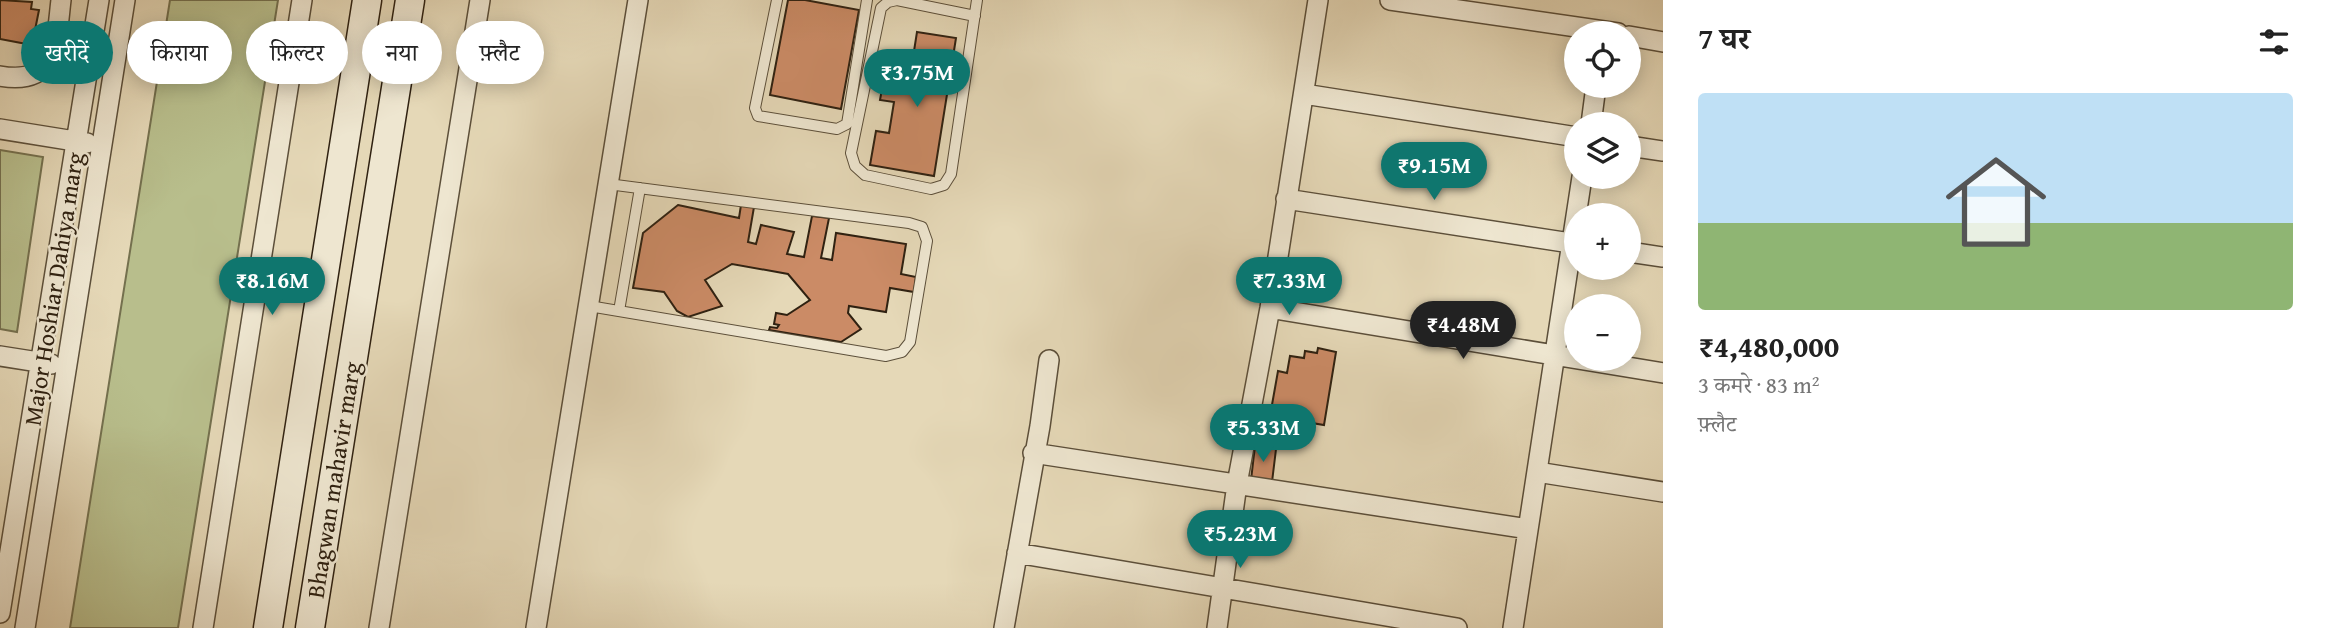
<!DOCTYPE html>
<html lang="hi">
<head>
<meta charset="utf-8">
<style>
	body { margin:0; font-family:"Gentium Book Plus","Noto Serif Devanagari",serif; background:#f6f6f6; color:#222; height:100vh; display:flex; flex-direction:column; font-size:26px; white-space:nowrap }
	* { box-sizing:border-box; margin:0 }
	p { font-size:23px; color:#767676 }
	.icon { flex:none; width:38px; height:38px; fill:none; stroke:currentColor; stroke-width:2; stroke-linecap:round; stroke-linejoin:round }
	.map { position:relative; flex:1; overflow:hidden }
	.drawer { display:flex; flex-direction:column; background:#fff; width:665px }
	.drawer>* { flex:none }
	.hud { position:absolute; left:21px; top:21px; width:665px; height:63px; display:flex; gap:14px }
	.buttons { position:absolute; left:1564px; top:21px; display:grid; gap:14px }
	.buttons a { display:grid; place-items:center; width:77px; height:77px; border-radius:50%; background:#fff; box-shadow:0 4px 18px #0003; font-size:35px }
	.price { position:absolute; translate:-50% -60px; padding:0 16px; border-radius:24px; background:#0f766e; color:#fff; font-size:23px; line-height:46px; filter:drop-shadow(0 2px 4px #0008) }
	.price::after { content:''; position:absolute; left:50%; top:42px; width:21px; height:16px; margin-left:-10px; background:inherit; clip-path:polygon(0 0,100% 0,50% 100%) }
	.price.on { background:#222; color:#fff }
	ul { padding:0; list-style:none }
	li { display:grid; align-content:center; gap:14px; height:371px; padding:0 35px }
	li+li { border-top:2px solid #e0e0e0 }
	li span { display:grid; place-items:center; height:217px; border-radius:7px; color:#555 }
	li>.icon { margin-inline-start:auto }
	span .icon { width:126px; height:126px; fill:#fffc; stroke-width:1 }
	li b { font-size:30px }
	h2 { display:flex; justify-content:space-between; align-items:center; height:84px; padding:0 35px; font-size:30px }
	.pill { padding:0 24px; border-radius:32px; background:#fff; box-shadow:0 4px 18px #0003; font-size:24px; line-height:63px }
	.pill.on { background:#0f766e; color:#fff }
	main { display:flex; flex:1; min-height:0 }
	.map>svg:first-child { display:block }
</style>
</head>
<body>
<main>
<div class="map">
<svg width="1663" height="628" viewBox="0 0 1663 628">
	<rect width="100%" height="100%" fill="#e5d8b7"/>
	<filter id="stains"><feTurbulence type="fractalNoise" baseFrequency=".00286" numOctaves="4"/><feColorMatrix values="0 0 0 0 .2 0 0 0 0 .09 0 0 0 0 .02 0 0 0 .5 -.17"/></filter>
	<radialGradient id="worn" r=".72"><stop offset=".6" stop-color="#630" stop-opacity="0"/><stop offset="1" stop-color="#630" stop-opacity=".3"/></radialGradient>
	<path fill="#b8be8c" stroke="#74704e" stroke-width="2" d="M 170,0 L 278,0 L 178,628 L 70,628 Z
		M 0,150 L 43,157 L 17,332 L 0,329 Z"/>
	<path fill="#cb8b66" stroke="#2f2111" stroke-width="2" d="M 0,0 L 32,2 L 31,9 L 39,10 L 32,45 L 0,39 Z
		M 788,0 L 805,0 L 859,10 L 841,109 L 770,95 Z
		M 917,32 L 956,38 L 934,176 L 870,165 L 876,131 L 889,133 L 894,102 L 880,100 L 884,78 L 909,83 Z
		M 678,205 L 739,218 L 741,205 L 754,207 L 748,242 L 756,244 L 761,225 L 794,232 L 787,254 L 804,257 L 812,216 L 829,218 L 821,258 L 832,260 L 836,233 L 906,244 L 901,274 L 916,277 L 914,292 L 890,288 L 886,312 L 849,306 L 848,313 L 861,329 L 841,342 L 769,330 L 770,327 L 777,328 L 779,325 L 774,324 L 776,313 L 787,315 L 810,300 L 788,274 L 732,264 L 705,280 L 722,306 L 688,317 L 677,311 L 664,292 L 633,288 L 643,233 Z
		M 1318,348 L 1336,352 L 1324,425 L 1270,416 L 1278,371 L 1287,373 L 1290,356 L 1304,358 L 1305,351 L 1317,353 Z
		M 1255,446 L 1276,449 L 1272,482 L 1251,480 Z"/>
	<g fill="none" stroke-linecap="round" stroke-linejoin="round">
		<g stroke="#5c4f3a" stroke-width="12">
			<path id="lane" d="M 777,0 L 755,108 L 758,116 L 837,129 L 847,124 L 867,0
				M 897,0 L 888,2 L 881,8 L 851,153 L 855,166 L 865,175 L 931,189 L 944,185 L 951,174 L 977,0
				M 897,0 L 975,16
				M 589,306 L 886,356 L 902,352 L 910,342 L 927,241 L 922,227 L 909,223 L 608,184
				M 619,311 L 640,188"/>
		</g>
		<g stroke="#5c4f3a" stroke-width="22">
			<path id="street" d="M 1390,0 L 1618,33
				M 1629,36 L 1663,42
				M 0,76 C 58,86 56,42 61,0
				M 1304,94 L 1577,137
				M 1591,124 L 1596,86
				M 0,129 L 87,143
				M 1629,146 L 1663,151
				M 1286,199 L 1577,244
				M 1629,252 L 1663,257
				M 1270,308 L 1663,373
				M 0,356 L 51,364
				M 1033,453 L 1528,529
				M 1537,472 L 1663,492
				M 1017,553 L 1457,628
				M 0,613 L 99,0
				M 25,628 L 125,0
				M 203,628 L 302,0
				M 379,628 L 480,0
				M 536,628 L 638,0
				M 1004,628 L 1040,426 L 1049,360
				M 1217,628 L 1237,484 L 1270,308 L 1318,0
				M 1513,628 L 1582,177"/>
		</g>
		<g stroke="#2f2111" stroke-width="31">
			<path id="secondary" d="M 268,628 L 367,0
				M 310,628 L 410,0"/>
		</g>
		<use href="#lane" stroke="#eee6d0" stroke-width="10"/>
		<use href="#street" stroke="#eee6d0" stroke-width="19"/>
		<use href="#secondary" stroke="#eee6d0" stroke-width="28"/>
	</g>
	<g text-anchor="middle" stroke-width="5" stroke-linejoin="round" paint-order="stroke">
		<g font-size="24" fill="#2f2111" stroke="#eee6d0">
			<text transform="translate(54 289) rotate(-81)" y="8">Major Hoshiar Dahiya marg</text>
			<text transform="translate(334 480) rotate(-81)" y="8">Bhagwan mahavir marg</text>
		</g>
	</g>
	<rect width="100%" height="100%" filter="url(#stains)"/>
	<rect width="100%" height="100%" fill="url(#worn)"/>
</svg>
<div class="buttons">
<a><svg class="icon" aria-label="locate" viewBox="0 0 24 24"><circle cx="12" cy="12" r="6"/><path d="M12 2v4M12 18v4M2 12h4M18 12h4"/></svg></a>
<a><svg class="icon" aria-label="layers" viewBox="0 0 24 24"><path d="M12 4l9 5-9 5-9-5zM3 14l9 5 9-5"/></svg></a>
<a>+</a>
<a>−</a>
</div>
<b class="price" style="left:917px;top:109px">₹3.75M</b>
<b class="price" style="left:1434px;top:202px">₹9.15M</b>
<b class="price" style="left:272px;top:317px">₹8.16M</b>
<b class="price" style="left:1289px;top:317px">₹7.33M</b>
<b class="price on" style="left:1463px;top:361px">₹4.48M</b>
<b class="price" style="left:1263px;top:464px">₹5.33M</b>
<b class="price" style="left:1240px;top:570px">₹5.23M</b>
<div class="hud">
<a class="pill on">खरीदें</a>
<a class="pill">किराया</a>
<a class="pill">फ़िल्टर</a>
<a class="pill">नया</a>
<a class="pill">फ़्लैट</a>
</div>
</div>
<section class="drawer">
<h2>7 घर<svg class="icon" aria-label="filters" viewBox="0 0 24 24"><path d="M4 7h16M4 17h16"/><circle cx="9" cy="7" r="2"/><circle cx="15" cy="17" r="2"/></svg></h2>
<ul>
<li><span style="background:linear-gradient(#bfe0f5 60%,#8fb573 0)"><svg class="icon" aria-label="home" viewBox="0 0 24 24"><path d="M3 11l9-7 9 7M6 9v11h12V9"/></svg></span><div><b>₹4,480,000</b><p>3 कमरे · 83 m²</p><p>फ़्लैट</p></div></li>
</ul>
</section>
</main>
</body>
</html>
